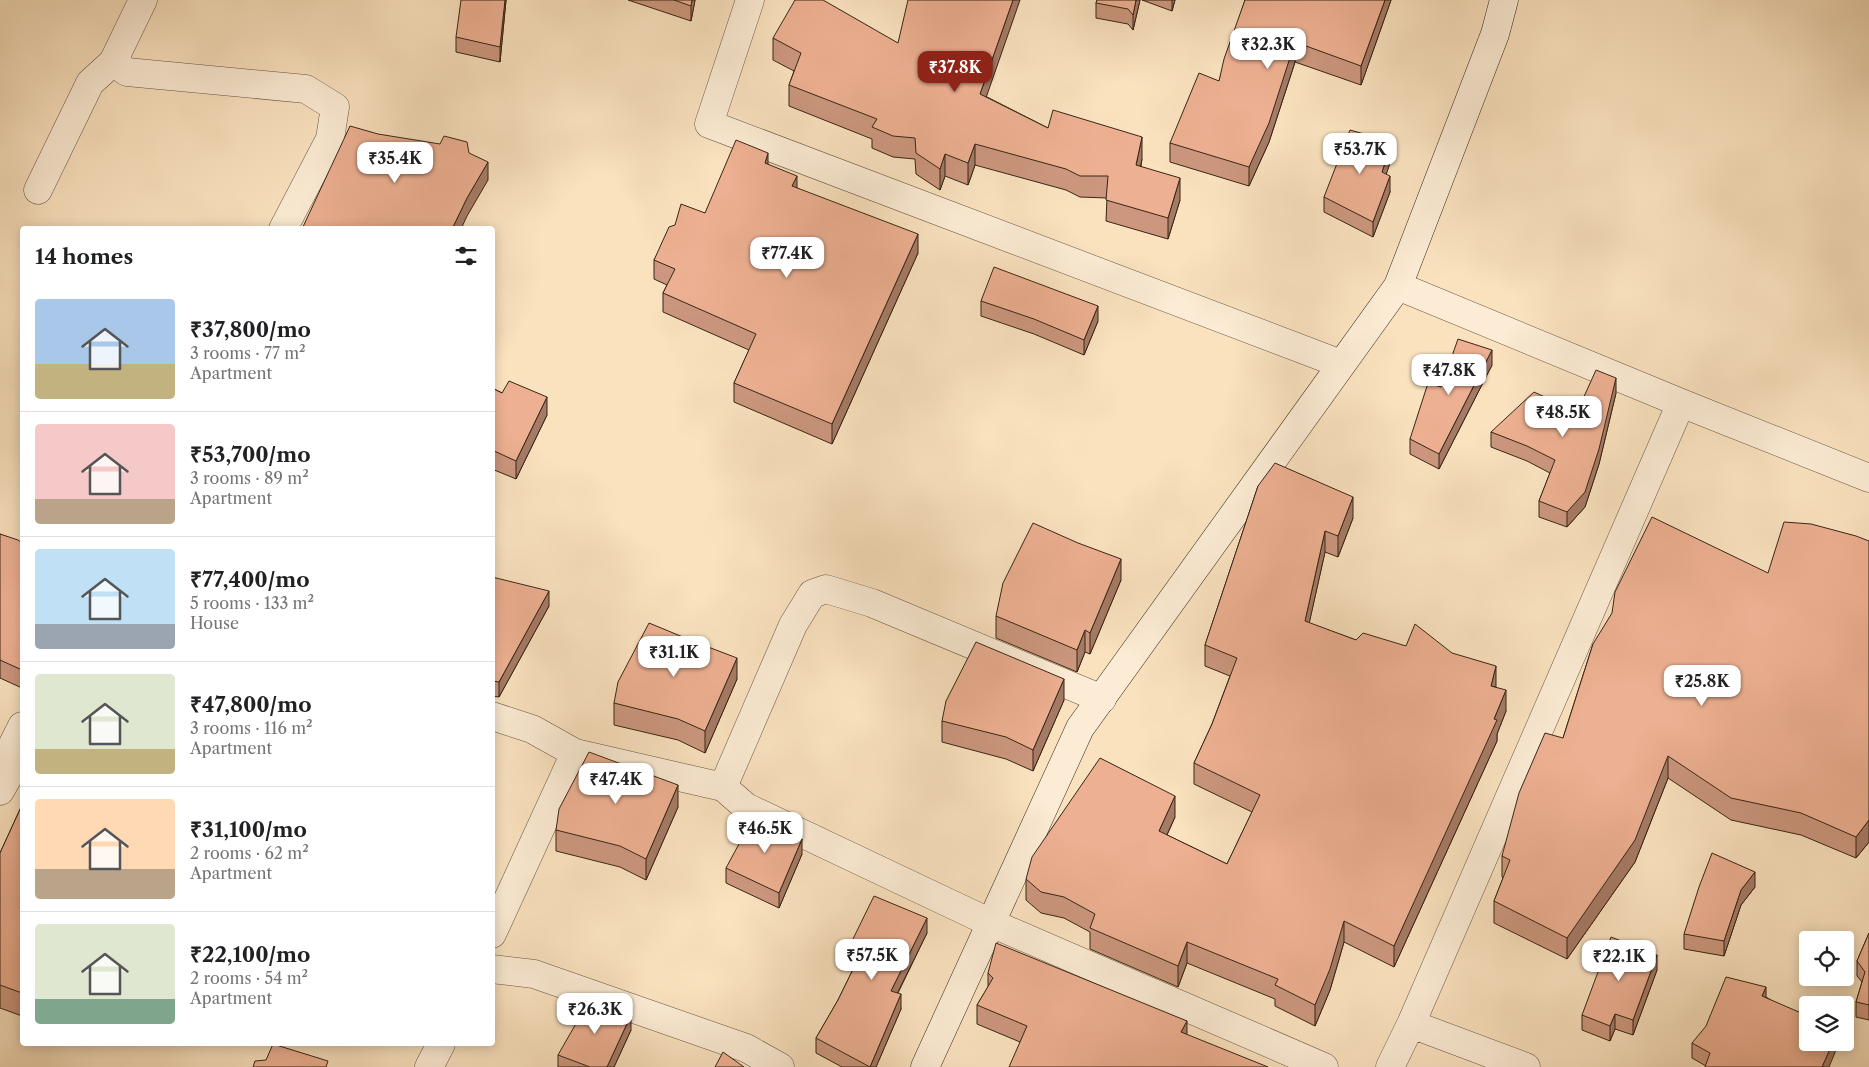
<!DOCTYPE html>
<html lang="en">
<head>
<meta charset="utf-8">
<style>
	body { margin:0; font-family:"Libre Caslon Text",serif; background:#f6f6f6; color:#202124; height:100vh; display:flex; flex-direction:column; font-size:19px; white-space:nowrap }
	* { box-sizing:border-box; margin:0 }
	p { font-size:16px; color:#757577 }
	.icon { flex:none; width:28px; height:28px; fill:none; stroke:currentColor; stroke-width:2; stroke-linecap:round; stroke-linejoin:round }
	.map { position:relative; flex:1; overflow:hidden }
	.panel { position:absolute; left:20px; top:226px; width:475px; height:820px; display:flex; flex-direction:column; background:#fff; border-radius:5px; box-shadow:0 2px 12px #0003 }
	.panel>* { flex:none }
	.controls { position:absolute; left:1799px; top:931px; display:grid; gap:10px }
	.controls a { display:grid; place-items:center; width:55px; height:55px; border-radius:5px; background:#fff; box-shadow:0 2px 12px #0003; font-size:25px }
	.price { position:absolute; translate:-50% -42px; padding:0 11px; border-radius:10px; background:#fff; color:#222; font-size:16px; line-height:32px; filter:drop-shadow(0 1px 2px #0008) }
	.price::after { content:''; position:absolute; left:50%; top:30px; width:15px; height:11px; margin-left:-8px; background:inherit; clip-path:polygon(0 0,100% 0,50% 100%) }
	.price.on { background:#8f2418; color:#fff }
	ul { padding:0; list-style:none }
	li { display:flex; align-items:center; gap:15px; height:125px; padding:0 15px }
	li+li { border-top:1px solid #e0e0e0 }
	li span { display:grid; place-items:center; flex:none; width:140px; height:100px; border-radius:5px; color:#555 }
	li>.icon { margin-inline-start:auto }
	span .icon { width:60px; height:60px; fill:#fffc; stroke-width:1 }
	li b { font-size:21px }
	h2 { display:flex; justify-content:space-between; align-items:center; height:60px; padding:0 15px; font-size:21px }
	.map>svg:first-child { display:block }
</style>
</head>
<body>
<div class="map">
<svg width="1869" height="1067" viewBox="0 0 1869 1067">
	<rect width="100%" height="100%" fill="#fae2bf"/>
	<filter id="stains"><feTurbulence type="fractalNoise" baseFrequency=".004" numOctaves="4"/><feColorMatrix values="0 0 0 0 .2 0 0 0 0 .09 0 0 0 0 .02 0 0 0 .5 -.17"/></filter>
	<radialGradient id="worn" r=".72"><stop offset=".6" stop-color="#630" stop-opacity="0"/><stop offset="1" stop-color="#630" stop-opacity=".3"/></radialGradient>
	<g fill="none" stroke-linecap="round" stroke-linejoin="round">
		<g stroke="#685540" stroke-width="29">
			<path id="minor" d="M 750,0 L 709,124 L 1341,364
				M 113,62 L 127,72 L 306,89 L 335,107 L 330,139 L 283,229
				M 38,190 L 90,83 L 113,62 L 143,0
				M 1398,286 L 1681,403 L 1869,478
				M 492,716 L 532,729 L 575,753 L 723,787 L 746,807 L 991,923 L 1324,1067
				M 723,787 L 793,625 L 812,594 L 826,589 L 872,603 L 1102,699
				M 0,791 L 7,779 L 13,744 L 22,726
				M 492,934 L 575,753
				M 492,969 L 534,974 L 746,1048 L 780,1067
				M 1411,1024 L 1526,1067
				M 429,1067 L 441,1044
				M 1390,1067 L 1411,1024 L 1681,403"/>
		</g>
		<g stroke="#372615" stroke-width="29">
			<path id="secondary" d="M 925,1067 L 1080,728 L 1398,286 L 1495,34 L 1504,0"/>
		</g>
		<use href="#minor" stroke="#fcecd5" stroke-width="28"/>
		<use href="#secondary" stroke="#fcecd5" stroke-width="28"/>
	</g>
	<path fill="#cc977e" stroke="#372615" d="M 506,0 L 500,62 L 456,52 L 456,37 Z
		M 628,0 L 695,0 L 691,21 Z
		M 1097,0 L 1140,0 L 1133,30 L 1128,24 L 1096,18 L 1096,3 Z
		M 1142,0 L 1175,0 L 1172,11 Z
		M 1245,0 L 1391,0 L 1361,85 L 1295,62 L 1269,142 L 1249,186 L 1170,162 L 1170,143 L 1219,81 Z
		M 773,38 L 898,43 L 987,97 L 1048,128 L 1142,159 L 1141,166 L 1180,200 L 1168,239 L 1106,221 L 1107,198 L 1080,197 L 1066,190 L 975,165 L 968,185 L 945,176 L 940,190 L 916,174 L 915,159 L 893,157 L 872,148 L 872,139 L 789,106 L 789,85 L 794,71 L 773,60 Z
		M 1392,157 L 1386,174 L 1390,192 L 1373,237 L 1324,212 L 1324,197 Z
		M 768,164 L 797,188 L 918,253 L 832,444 L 734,402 L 734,383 L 749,350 L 663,312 L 663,293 L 667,285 L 654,279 L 654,260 L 675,225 L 705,213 Z
		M 981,301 L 1098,321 L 1084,355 L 1034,334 L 981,316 Z
		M 1492,365 L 1439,469 L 1410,454 L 1410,439 L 1441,387 Z
		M 492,388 L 547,415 L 516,479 L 492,469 Z
		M 1616,393 L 1599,464 L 1585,507 L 1567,527 L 1539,517 L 1539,501 L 1550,473 L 1527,461 L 1491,447 L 1491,432 L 1577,412 Z
		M 1258,486 L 1353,518 L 1338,557 L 1325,552 L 1309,623 L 1356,640 L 1496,687 L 1506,711 L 1497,734 L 1497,741 L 1394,967 L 1344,942 L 1330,990 L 1315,1026 L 1275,1006 L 1275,999 L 1187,963 L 1178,987 L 1090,949 L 1090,932 L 1064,918 L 1041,913 L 1026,900 L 1026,879 L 1175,817 L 1167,835 L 1227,864 L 1252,812 L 1194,784 L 1194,763 L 1212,724 L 1230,676 L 1205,666 L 1205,645 Z
		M 0,534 L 22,543 L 22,688 L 0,678 Z
		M 492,577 L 549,606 L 499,697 L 492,696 Z
		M 1121,580 L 1090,654 L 1085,652 L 1077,672 L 996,638 L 996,616 Z
		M 695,642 L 737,679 L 705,753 L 678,740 L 614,725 L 614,703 Z
		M 1593,644 L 1869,842 L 1856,858 L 1801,835 L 1731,820 L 1668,778 L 1635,862 L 1567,959 L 1494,923 L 1494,901 L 1503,878 L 1502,877 L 1502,856 L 1563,738 Z
		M 1064,700 L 1033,771 L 1006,759 L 942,742 L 942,721 Z
		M 22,805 L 22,1016 L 0,1008 L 0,853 Z
		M 678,807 L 646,880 L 620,867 L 556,851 L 556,830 Z
		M 802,854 L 779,908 L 726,883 L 726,868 Z
		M 1755,887 L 1741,905 L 1724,956 L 1684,949 L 1684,934 Z
		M 927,933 L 898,993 L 901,1009 L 876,1067 L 842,1067 L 816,1053 L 816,1038 L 838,1000 L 857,961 L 851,958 L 851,943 Z
		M 1869,933 L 1869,1020 L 1856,1017 L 1856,1002 L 1862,982 L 1857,976 L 1857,961 Z
		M 1657,970 L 1633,1035 L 1615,1029 L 1610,1041 L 1582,1030 L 1582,1015 Z
		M 988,973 L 1187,1021 L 1020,1042 L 977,1024 L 977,1005 L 988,987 Z
		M 1766,997 L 1838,1042 L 1838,1045 L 1706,1066 L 1692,1058 L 1692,1043 Z
		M 631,1030 L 614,1067 L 558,1067 L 558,1055 Z"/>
	<path fill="#a67b66" stroke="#372615" d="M 505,0 L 506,0 L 500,62 L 500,47 Z
		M 692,0 L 695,0 L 691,21 L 691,6 Z
		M 1013,0 L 1020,0 L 980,115 L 980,94 Z
		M 1136,0 L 1140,0 L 1133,30 L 1133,15 Z
		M 1172,0 L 1175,0 L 1172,11 Z
		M 1385,0 L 1391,0 L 1361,85 L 1361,66 Z
		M 1295,42 L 1295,62 L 1269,142 L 1249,186 L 1249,167 Z
		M 1142,137 L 1142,159 L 1136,187 L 1136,165 Z
		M 1392,142 L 1392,157 L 1382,187 L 1382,172 Z
		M 975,144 L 975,165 L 968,185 L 968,163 Z
		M 768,153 L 768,172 L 765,163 Z
		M 945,154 L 945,176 L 940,190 L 940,169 Z
		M 488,162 L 488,180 L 467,216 L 461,229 L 452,229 L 467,198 Z
		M 797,176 L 797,196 L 792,186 Z
		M 1390,176 L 1390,192 L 1373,237 L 1373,222 Z
		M 1180,178 L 1180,200 L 1168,239 L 1168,218 Z
		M 918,234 L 918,253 L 832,444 L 832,424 Z
		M 1098,306 L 1098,321 L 1084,355 L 1084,340 Z
		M 1492,350 L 1492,365 L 1439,469 L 1439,454 Z
		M 1616,378 L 1616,393 L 1599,464 L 1585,507 L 1567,527 L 1567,512 Z
		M 547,397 L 547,415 L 516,479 L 516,461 Z
		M 1353,497 L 1353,518 L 1338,557 L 1338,536 Z
		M 1325,531 L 1325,552 L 1305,642 L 1305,621 Z
		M 1121,559 L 1121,580 L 1090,654 L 1090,633 Z
		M 549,591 L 549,606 L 499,697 L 499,682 Z
		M 1085,630 L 1085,652 L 1077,672 L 1077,650 Z
		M 737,658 L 737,679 L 705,753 L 705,731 Z
		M 1496,666 L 1496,687 L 1491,686 Z
		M 1064,679 L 1064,700 L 1033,771 L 1033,750 Z
		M 1506,690 L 1506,711 L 1497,734 L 1497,741 L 1394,967 L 1394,946 L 1494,719 Z
		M 1668,756 L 1668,778 L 1635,862 L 1567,959 L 1567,938 Z
		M 678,785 L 678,807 L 646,880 L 646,859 Z
		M 1175,796 L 1175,817 L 1159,852 L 1159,831 Z
		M 1869,820 L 1869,842 L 1856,858 L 1856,837 Z
		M 802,839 L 802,854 L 779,908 L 779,893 Z
		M 1755,872 L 1755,887 L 1741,905 L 1724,956 L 1724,941 L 1741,890 Z
		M 927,918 L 927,933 L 891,1006 L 891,991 Z
		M 1344,921 L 1344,942 L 1330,990 L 1315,1026 L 1315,1005 Z
		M 1187,942 L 1187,963 L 1178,987 L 1178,966 Z
		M 1657,955 L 1657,970 L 1633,1035 L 1633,1020 Z
		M 1766,987 L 1766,1002 L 1762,996 Z
		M 901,994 L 901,1009 L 876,1067 L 870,1067 Z
		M 1615,1014 L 1615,1029 L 1610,1041 L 1610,1026 Z
		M 631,1015 L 631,1030 L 614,1067 L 607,1067 Z
		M 1187,1021 L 1187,1039 L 1181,1032 Z
		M 1833,1042 L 1838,1042 L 1838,1045 L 1829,1067 L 1822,1067 Z"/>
	<path fill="#edb092" stroke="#372615" d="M 461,0 L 505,0 L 500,47 L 456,37 Z
		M 674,0 L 692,0 L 691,6 Z
		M 795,0 L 823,0 L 898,43 L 908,0 L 1013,0 L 980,94 L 1048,128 L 1053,110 L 1142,137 L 1136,165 L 1180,178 L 1168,218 L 1106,200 L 1108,176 L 1080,176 L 1066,169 L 975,144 L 968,163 L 945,154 L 940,169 L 916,153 L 915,138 L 893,136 L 872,127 L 877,119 L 789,85 L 801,53 L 773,38 Z
		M 1097,0 L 1136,0 L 1133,15 L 1128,9 L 1096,3 Z
		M 1245,0 L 1385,0 L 1361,66 L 1295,42 L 1269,123 L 1249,167 L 1170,143 L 1199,73 L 1219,81 L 1224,59 Z
		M 350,126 L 378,134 L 440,144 L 444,136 L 467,142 L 469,153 L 488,162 L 467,198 L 452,229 L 445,227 L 444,229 L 302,229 Z
		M 1350,130 L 1392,142 L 1382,172 L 1390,176 L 1373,222 L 1324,197 Z
		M 736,140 L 768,153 L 765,163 L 797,176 L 792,186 L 918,234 L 832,424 L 734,383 L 756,334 L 663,293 L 675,269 L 654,260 L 669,227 L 675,225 L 681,204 L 705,213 Z
		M 994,267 L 1098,306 L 1084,340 L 1034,319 L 981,301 Z
		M 1458,339 L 1492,350 L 1439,454 L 1410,439 L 1428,383 L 1441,387 Z
		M 1596,370 L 1616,378 L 1599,449 L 1585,492 L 1567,512 L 1539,501 L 1555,460 L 1527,446 L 1491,432 L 1534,392 L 1577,412 Z
		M 509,381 L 547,397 L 516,461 L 492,450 L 492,388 L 502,393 Z
		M 1275,463 L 1353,497 L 1338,536 L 1325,531 L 1305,621 L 1356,640 L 1363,633 L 1406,646 L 1415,624 L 1452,653 L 1496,666 L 1491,686 L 1506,690 L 1494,719 L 1497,720 L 1394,946 L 1344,921 L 1330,969 L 1315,1005 L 1275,985 L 1278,979 L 1187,942 L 1178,966 L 1090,928 L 1095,914 L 1064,897 L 1041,892 L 1026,879 L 1032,857 L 1100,758 L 1175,796 L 1159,831 L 1227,864 L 1260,795 L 1194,763 L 1212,724 L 1237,658 L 1205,645 L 1258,486 Z
		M 1652,517 L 1768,573 L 1784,522 L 1811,524 L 1856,536 L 1869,541 L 1869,820 L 1856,837 L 1801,813 L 1731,798 L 1668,756 L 1635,840 L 1567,938 L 1494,901 L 1510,860 L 1502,856 L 1519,793 L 1545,733 L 1563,738 L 1593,644 L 1612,613 L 1615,592 Z
		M 1033,523 L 1078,543 L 1121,559 L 1090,633 L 1085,630 L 1077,650 L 996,616 L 1003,583 Z
		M 0,534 L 18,540 L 22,543 L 22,670 L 0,660 Z
		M 492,577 L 549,591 L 499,682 L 492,681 Z
		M 649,623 L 695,642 L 737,658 L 705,731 L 678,719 L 614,703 L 618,682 Z
		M 976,642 L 1064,679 L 1033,750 L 1006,737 L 942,721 L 946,701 Z
		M 589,752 L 678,785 L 646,859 L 620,846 L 556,830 L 559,809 Z
		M 22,805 L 22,993 L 0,985 L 0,853 Z
		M 753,818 L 788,830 L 802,839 L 779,893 L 726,868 Z
		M 1712,853 L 1755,872 L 1741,890 L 1724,941 L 1684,934 L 1699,887 Z
		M 874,896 L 927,918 L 891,991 L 901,994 L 870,1067 L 816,1038 L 838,1000 L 863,949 L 851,943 Z
		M 1869,933 L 1869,1005 L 1856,1002 L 1865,972 L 1857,961 Z
		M 1611,937 L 1657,955 L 1633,1020 L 1615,1014 L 1610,1026 L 1582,1015 Z
		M 996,943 L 1187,1021 L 1181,1032 L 1268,1067 L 1009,1067 L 1027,1026 L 977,1005 L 993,978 L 988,973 Z
		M 1726,977 L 1766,987 L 1762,996 L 1808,1016 L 1808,1042 L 1833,1042 L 1822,1067 L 1705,1067 L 1710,1053 L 1692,1043 L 1706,1026 Z
		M 590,999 L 631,1015 L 607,1067 L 590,1067 L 558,1055 Z
		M 273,1044 L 328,1061 L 326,1067 L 253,1067 L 255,1061 L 266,1060 Z
		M 723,1052 L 744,1067 L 715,1067 Z"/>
	<rect width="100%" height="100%" filter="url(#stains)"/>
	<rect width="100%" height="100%" fill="url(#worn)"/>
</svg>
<div class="controls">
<a><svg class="icon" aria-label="locate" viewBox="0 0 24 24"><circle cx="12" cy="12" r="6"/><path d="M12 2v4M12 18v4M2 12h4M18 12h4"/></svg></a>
<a><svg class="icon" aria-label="layers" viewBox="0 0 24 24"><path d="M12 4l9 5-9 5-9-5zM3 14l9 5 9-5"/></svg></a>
</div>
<b class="price" style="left:1268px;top:70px">₹32.3K</b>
<b class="price on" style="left:955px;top:93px">₹37.8K</b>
<b class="price" style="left:1360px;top:175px">₹53.7K</b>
<b class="price" style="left:395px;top:184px">₹35.4K</b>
<b class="price" style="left:787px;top:279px">₹77.4K</b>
<b class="price" style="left:1449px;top:396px">₹47.8K</b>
<b class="price" style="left:1563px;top:438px">₹48.5K</b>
<b class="price" style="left:674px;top:678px">₹31.1K</b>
<b class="price" style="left:1702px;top:707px">₹25.8K</b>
<b class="price" style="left:616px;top:805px">₹47.4K</b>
<b class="price" style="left:765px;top:854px">₹46.5K</b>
<b class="price" style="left:872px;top:981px">₹57.5K</b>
<b class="price" style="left:1619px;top:982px">₹22.1K</b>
<b class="price" style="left:595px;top:1035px">₹26.3K</b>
<section class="panel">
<h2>14 homes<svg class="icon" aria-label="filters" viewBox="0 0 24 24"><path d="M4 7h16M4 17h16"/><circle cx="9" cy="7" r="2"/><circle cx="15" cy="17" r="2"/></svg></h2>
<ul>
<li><span style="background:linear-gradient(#a9c7e8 65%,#c2b280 0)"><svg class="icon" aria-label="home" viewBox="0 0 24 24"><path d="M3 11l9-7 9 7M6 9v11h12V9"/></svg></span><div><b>₹37,800/mo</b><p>3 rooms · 77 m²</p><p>Apartment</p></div></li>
<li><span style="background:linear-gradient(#f6c9c9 75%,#b9a48a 0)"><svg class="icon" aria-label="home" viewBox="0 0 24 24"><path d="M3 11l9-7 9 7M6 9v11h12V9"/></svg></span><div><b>₹53,700/mo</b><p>3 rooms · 89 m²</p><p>Apartment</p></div></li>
<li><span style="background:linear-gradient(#bfe0f5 75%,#9aa5b1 0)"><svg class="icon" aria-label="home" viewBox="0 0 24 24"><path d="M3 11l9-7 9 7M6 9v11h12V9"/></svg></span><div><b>₹77,400/mo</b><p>5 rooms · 133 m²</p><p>House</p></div></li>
<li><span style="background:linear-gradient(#dfe7d0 75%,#c2b280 0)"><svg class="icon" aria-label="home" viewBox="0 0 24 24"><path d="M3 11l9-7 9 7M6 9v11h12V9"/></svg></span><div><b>₹47,800/mo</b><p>3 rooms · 116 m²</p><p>Apartment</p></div></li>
<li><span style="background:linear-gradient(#ffd9b3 70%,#b9a48a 0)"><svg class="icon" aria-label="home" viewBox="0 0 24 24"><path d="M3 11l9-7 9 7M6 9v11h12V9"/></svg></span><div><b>₹31,100/mo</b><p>2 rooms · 62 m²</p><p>Apartment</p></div></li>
<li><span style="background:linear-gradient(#dfe7d0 75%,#7fa58c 0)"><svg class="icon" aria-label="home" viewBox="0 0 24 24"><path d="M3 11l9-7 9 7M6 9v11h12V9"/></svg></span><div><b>₹22,100/mo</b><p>2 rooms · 54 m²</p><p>Apartment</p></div></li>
</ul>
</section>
</div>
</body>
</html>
